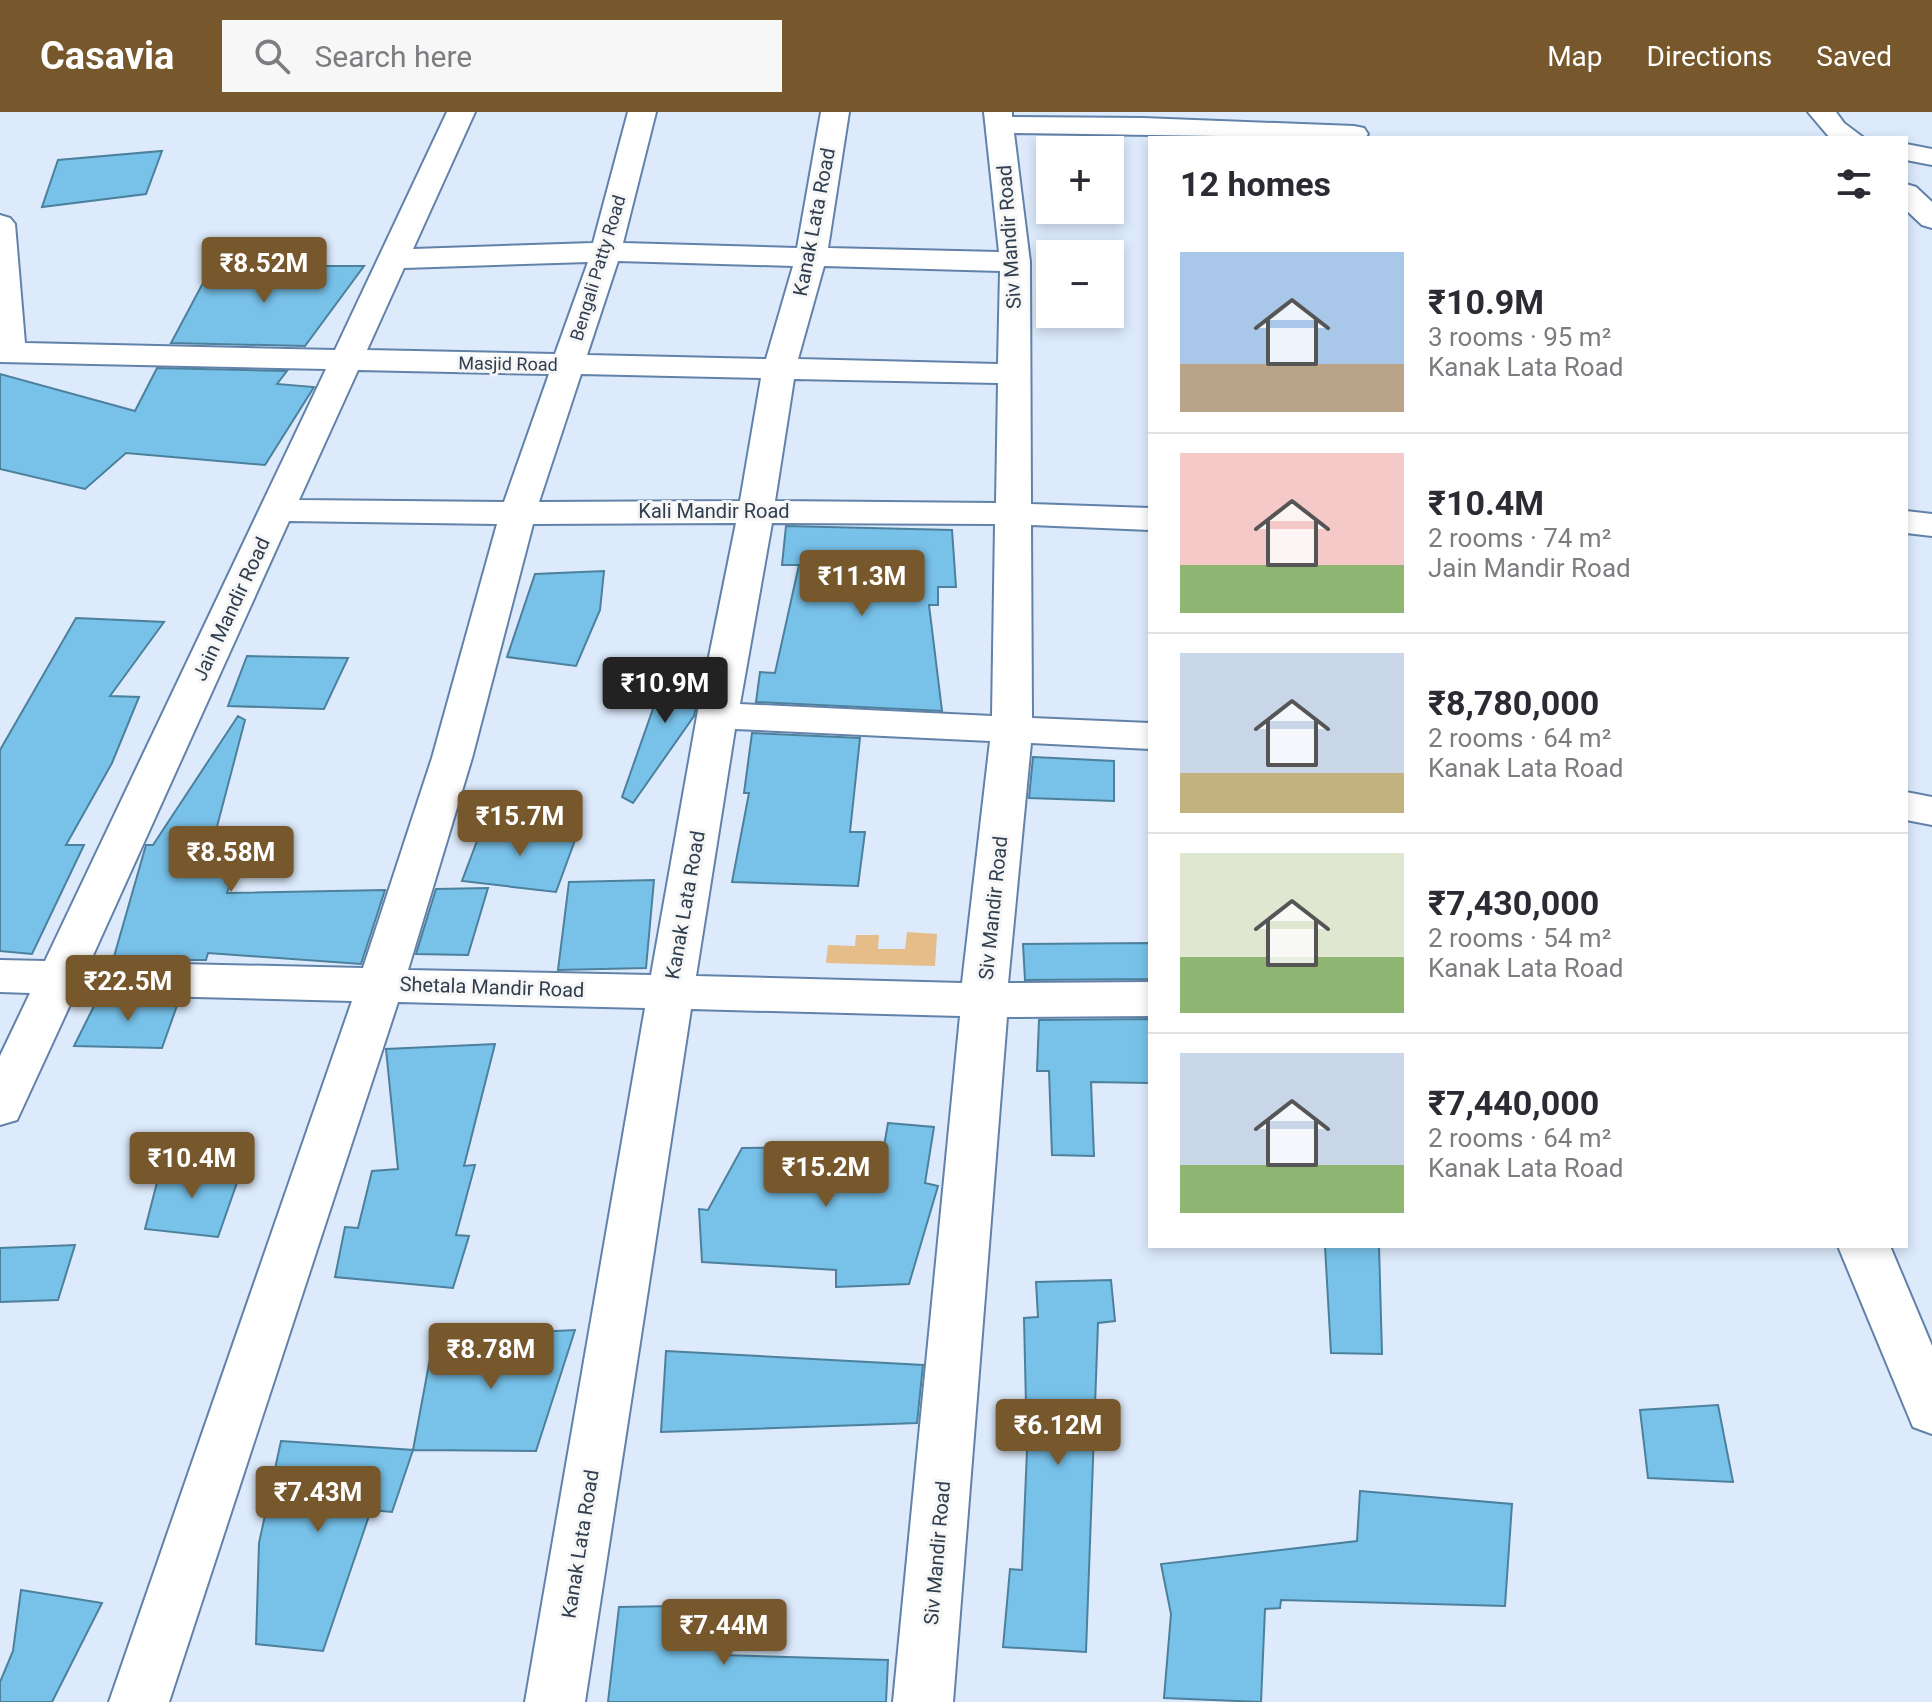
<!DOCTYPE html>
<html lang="en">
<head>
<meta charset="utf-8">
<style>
	body { margin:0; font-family:Roboto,sans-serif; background:#f7f7f7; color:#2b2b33; height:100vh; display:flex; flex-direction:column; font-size:30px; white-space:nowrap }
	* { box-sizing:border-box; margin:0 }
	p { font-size:26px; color:#7c7c81 }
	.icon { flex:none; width:44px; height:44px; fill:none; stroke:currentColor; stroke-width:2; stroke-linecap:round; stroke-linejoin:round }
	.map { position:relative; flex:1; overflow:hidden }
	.drawer { position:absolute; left:1148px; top:24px; width:760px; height:1112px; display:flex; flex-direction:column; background:#fff; border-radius:0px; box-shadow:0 4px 12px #0003 }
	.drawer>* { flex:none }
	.controls { position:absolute; left:1036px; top:24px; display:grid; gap:16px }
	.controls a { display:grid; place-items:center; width:88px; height:88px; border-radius:0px; background:#fff; box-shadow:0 4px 12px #0003; font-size:40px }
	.price { position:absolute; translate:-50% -68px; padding:0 18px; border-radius:8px; background:#77582d; color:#fff; font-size:26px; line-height:52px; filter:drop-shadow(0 2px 4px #0008) }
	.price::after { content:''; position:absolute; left:50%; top:48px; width:24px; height:18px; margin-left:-12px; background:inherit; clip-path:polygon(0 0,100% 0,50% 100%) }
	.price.active { background:#222; color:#fff }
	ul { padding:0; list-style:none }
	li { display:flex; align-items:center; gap:24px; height:200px; padding:0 32px }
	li+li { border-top:2px solid #e1e1e2 }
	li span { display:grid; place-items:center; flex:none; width:224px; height:160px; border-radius:0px; color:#555 }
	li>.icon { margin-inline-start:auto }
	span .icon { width:96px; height:96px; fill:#fffc; stroke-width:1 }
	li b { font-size:34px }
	h2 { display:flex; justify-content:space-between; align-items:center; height:96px; padding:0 32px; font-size:34px }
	header { display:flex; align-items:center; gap:48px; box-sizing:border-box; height:112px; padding:0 40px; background:#77582d; color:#fff }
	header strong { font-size:38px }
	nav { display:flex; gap:44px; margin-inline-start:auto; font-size:28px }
	.search { width:560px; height:72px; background:#f7f7f7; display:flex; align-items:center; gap:20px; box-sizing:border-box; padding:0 28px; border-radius:0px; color:#7c7c81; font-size:30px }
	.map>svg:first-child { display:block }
</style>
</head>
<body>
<header>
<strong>Casavia</strong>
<div class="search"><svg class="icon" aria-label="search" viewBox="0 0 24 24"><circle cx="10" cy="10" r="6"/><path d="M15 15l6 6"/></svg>Search here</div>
<nav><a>Map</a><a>Directions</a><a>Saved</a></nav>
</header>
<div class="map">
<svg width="1932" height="1590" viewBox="0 0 1932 1590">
	<rect width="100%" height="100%" fill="#dceafb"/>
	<path fill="#e5bd89" d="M 907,820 L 937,822 L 935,854 L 826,851 L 828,833 L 855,834 L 856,823 L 879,823 L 878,837 L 905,837 Z"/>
	<path fill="#78c2ea" stroke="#4c809c" stroke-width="2" d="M 162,39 L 146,82 L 42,95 L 58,48 Z
		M 212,154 L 364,154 L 305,234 L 171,231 Z
		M 157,256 L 287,259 L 277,272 L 314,275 L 265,353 L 126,341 L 85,377 L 0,357 L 0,262 L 135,299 Z
		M 786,414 L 952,418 L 956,475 L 938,475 L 938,493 L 929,493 L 942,599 L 756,590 L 760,560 L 775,561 L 799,453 L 782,453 Z
		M 604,459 L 600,498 L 576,554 L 507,545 L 535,462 Z
		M 76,506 L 164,510 L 110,584 L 139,585 L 112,651 L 66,733 L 84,733 L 32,842 L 0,839 L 0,638 Z
		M 247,544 L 348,546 L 324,597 L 228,594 Z
		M 668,554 L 704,556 L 694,604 L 633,691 L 622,685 Z
		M 238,604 L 245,608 L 214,726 L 233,724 L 225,770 L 231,769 L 227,781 L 385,778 L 361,852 L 208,841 L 206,848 L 113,848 L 146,733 L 153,733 Z
		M 752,621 L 860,626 L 850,720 L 865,720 L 858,774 L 732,770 L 749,681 L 744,681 Z
		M 1033,645 L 1114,649 L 1114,689 L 1029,686 Z
		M 483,713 L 578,720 L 556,780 L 462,769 Z
		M 654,768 L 646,856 L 558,858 L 569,770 Z
		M 488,776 L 468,843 L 416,842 L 436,777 Z
		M 1150,831 L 1150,867 L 1025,868 L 1023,832 Z
		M 98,886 L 179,888 L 162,936 L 74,934 Z
		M 1150,907 L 1150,971 L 1091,970 L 1094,1044 L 1052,1043 L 1049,959 L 1037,959 L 1039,908 Z
		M 495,932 L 464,1054 L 475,1053 L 456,1123 L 469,1124 L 453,1176 L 335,1165 L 345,1115 L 358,1116 L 372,1059 L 398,1057 L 386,937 Z
		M 888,1011 L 934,1015 L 925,1071 L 938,1074 L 909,1172 L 836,1175 L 836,1158 L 702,1150 L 699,1097 L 708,1098 L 742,1036 L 884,1034 Z
		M 162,1051 L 241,1059 L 218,1125 L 145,1117 Z
		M 75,1133 L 58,1188 L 0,1190 L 0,1136 Z
		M 1325,1134 L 1379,1134 L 1382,1242 L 1331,1241 Z
		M 1111,1168 L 1115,1209 L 1098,1211 L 1086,1540 L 1003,1535 L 1010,1457 L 1022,1458 L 1027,1338 L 1024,1206 L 1038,1205 L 1036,1170 Z
		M 575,1218 L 536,1339 L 413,1338 L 434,1225 Z
		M 666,1239 L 923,1253 L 917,1311 L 661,1320 Z
		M 1718,1293 L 1733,1370 L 1648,1366 L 1640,1298 Z
		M 281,1329 L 413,1338 L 392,1400 L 371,1398 L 323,1539 L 256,1532 L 259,1431 Z
		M 1360,1379 L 1512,1392 L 1505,1494 L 1281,1488 L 1280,1496 L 1265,1497 L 1261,1590 L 1164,1586 L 1171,1502 L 1161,1452 L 1357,1429 Z
		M 21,1478 L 102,1491 L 52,1590 L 0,1590 L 0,1570 L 13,1539 Z
		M 673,1494 L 727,1520 L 723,1543 L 888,1548 L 886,1590 L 608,1590 L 619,1495 Z"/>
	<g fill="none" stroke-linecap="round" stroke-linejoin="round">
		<g stroke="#6282a9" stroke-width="4">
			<path id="minor" d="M 447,0 L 475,0 L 413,137 L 593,131 L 628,0 L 656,0 L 623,131 L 797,136 L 821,0 L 849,0 L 828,136 L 999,140 L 984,0 L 1012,0 L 1012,5 L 1143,6 L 1354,14 L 1364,16 L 1368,22 L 1365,26 L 1014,21 L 1030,150 L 1031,392 L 1150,396 L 1150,418 L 1031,413 L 1032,606 L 1150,611 L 1150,637 L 1031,631 L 1008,871 L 1150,870 L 1150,904 L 1007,905 L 953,1590 L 893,1590 L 960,904 L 691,897 L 585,1590 L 525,1590 L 645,896 L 398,890 L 169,1590 L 109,1590 L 352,889 L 75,882 L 17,1008 L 0,1013 L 0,944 L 30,881 L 0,880 L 0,848 L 45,849 L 326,257 L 0,250 L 0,103 L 10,106 L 15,112 L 25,231 L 335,238 ZM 618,149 L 793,154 L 766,247 L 587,243 ZM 588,150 L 555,242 L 367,238 L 404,156 ZM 824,154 L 1000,159 L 998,252 L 798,247 ZM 358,258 L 549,262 L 504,390 L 299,388 ZM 581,262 L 761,266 L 740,389 L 539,390 ZM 794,267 L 998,271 L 996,391 L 775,389 ZM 289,409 L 497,412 L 432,646 L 363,856 L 90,850 ZM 736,411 L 697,604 L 651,863 L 408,858 L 472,646 L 533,412 ZM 772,411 L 995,412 L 992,604 L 740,592 ZM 735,617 L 990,629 L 962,871 L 696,864 Z
				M 1808,0 L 1836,0 L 1844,11 L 1864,26 L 1830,26 Z
				M 1906,32 L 1932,37 L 1932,53 L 1906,48 Z
				M 1906,72 L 1916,75 L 1932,90 L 1932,116 L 1922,113 L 1906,98 Z
				M 1906,399 L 1932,402 L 1932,424 L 1906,421 Z
				M 1906,680 L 1932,685 L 1932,713 L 1906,708 Z
				M 1838,1134 L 1890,1134 L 1932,1234 L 1932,1322 L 1913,1315 Z"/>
		</g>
		<use href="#minor" fill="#fff" fill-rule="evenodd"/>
	</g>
	<g text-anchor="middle" stroke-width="6" stroke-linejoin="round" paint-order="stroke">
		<g font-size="18" fill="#303e4f" stroke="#f5f6f5">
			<text transform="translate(598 156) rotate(-73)" y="6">Bengali Patty Road</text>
			<text transform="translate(508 252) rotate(1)" y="6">Masjid Road</text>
		</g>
		<g font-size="20" fill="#303e4f" stroke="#f5f6f5">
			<text transform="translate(814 110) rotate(-79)" y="7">Kanak Lata Road</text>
			<text transform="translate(1009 125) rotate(-94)" y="7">Siv Mandir Road</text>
			<text x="714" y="406">Kali Mandir Road</text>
			<text transform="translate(231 497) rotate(-65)" y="7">Jain Mandir Road</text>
			<text transform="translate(685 793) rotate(-80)" y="7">Kanak Lata Road</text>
			<text transform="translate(993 796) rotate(-84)" y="7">Siv Mandir Road</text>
			<text transform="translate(492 875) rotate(2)" y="7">Shetala Mandir Road</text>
			<text transform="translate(580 1432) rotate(-81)" y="7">Kanak Lata Road</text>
			<text transform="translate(937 1441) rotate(-85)" y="7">Siv Mandir Road</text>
		</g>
	</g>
</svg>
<div class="controls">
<a>+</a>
<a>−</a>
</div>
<b class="price" style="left:264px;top:193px">₹8.52M</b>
<b class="price" style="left:862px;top:506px">₹11.3M</b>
<b class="price active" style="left:665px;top:613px">₹10.9M</b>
<b class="price" style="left:520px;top:746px">₹15.7M</b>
<b class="price" style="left:231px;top:782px">₹8.58M</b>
<b class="price" style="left:128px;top:911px">₹22.5M</b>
<b class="price" style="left:192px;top:1088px">₹10.4M</b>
<b class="price" style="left:826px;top:1097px">₹15.2M</b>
<b class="price" style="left:491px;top:1279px">₹8.78M</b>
<b class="price" style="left:1058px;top:1355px">₹6.12M</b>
<b class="price" style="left:318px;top:1422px">₹7.43M</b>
<b class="price" style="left:724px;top:1555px">₹7.44M</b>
<section class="drawer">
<h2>12 homes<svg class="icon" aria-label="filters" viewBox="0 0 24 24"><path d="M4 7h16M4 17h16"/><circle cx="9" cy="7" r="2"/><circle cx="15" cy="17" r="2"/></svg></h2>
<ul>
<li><span style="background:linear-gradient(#a9c7e8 70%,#b9a48a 0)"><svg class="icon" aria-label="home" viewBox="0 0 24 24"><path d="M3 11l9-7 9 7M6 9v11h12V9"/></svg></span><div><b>₹10.9M</b><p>3 rooms · 95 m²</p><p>Kanak Lata Road</p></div></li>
<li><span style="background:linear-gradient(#f6c9c9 70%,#8fb573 0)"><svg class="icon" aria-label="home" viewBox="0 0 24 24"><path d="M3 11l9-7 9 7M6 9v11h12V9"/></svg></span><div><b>₹10.4M</b><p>2 rooms · 74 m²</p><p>Jain Mandir Road</p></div></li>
<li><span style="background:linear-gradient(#c9d6e8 75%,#c2b280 0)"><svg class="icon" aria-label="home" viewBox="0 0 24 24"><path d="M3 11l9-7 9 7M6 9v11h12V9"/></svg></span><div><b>₹8,780,000</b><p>2 rooms · 64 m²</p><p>Kanak Lata Road</p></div></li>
<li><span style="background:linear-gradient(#dfe7d0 65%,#8fb573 0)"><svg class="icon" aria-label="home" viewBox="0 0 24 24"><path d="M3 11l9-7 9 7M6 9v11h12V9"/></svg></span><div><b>₹7,430,000</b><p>2 rooms · 54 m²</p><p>Kanak Lata Road</p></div></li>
<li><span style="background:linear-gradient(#c9d6e8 70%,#8fb573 0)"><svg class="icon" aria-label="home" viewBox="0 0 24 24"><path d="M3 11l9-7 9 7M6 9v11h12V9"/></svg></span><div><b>₹7,440,000</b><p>2 rooms · 64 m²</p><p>Kanak Lata Road</p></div></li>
</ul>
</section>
</div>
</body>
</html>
